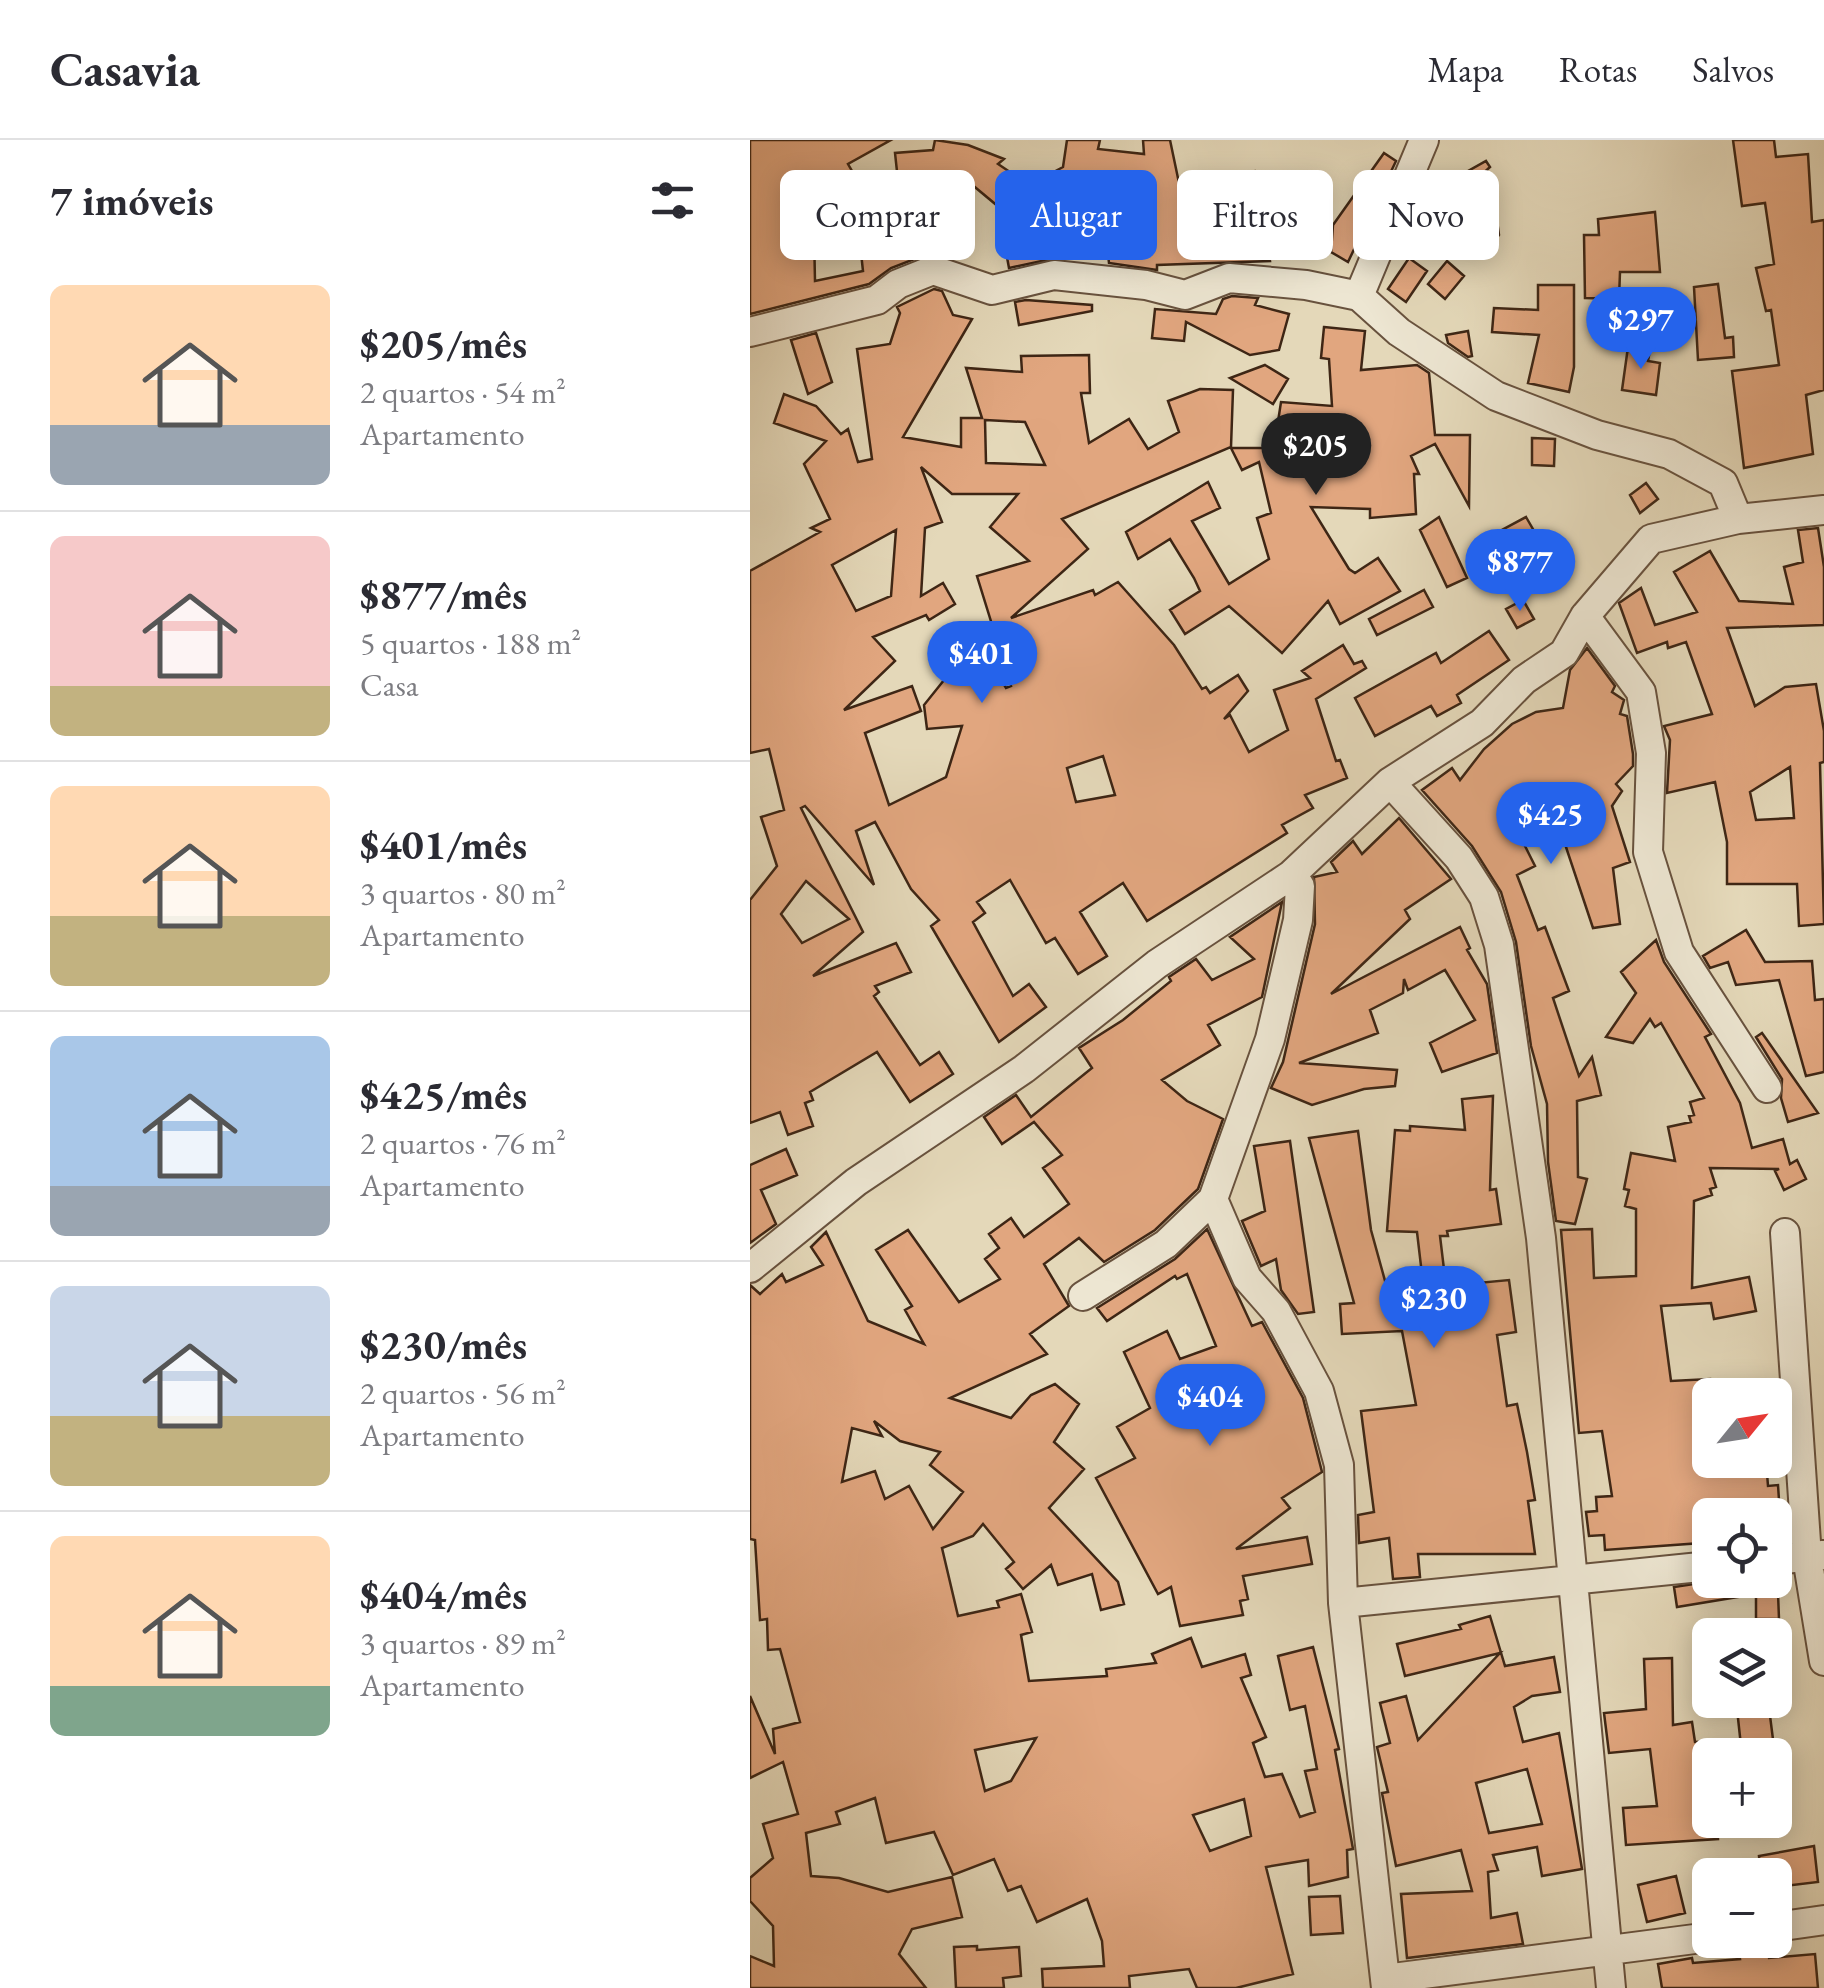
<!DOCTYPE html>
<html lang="pt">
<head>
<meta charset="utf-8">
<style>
	body { margin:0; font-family:"EB Garamond",serif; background:#f2f2f3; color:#2b2b33; height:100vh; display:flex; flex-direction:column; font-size:38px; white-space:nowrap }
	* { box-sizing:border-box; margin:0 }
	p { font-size:32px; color:#7c7c81 }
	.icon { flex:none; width:55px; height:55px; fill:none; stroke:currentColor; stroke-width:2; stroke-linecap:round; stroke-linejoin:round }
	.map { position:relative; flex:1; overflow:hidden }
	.details { display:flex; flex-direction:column; background:#fff; width:750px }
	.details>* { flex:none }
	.top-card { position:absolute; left:30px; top:30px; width:892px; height:90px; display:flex; gap:20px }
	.needle { width:65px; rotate:60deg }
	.buttons { position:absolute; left:942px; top:1238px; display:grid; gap:20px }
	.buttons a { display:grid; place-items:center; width:100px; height:100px; border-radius:15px; background:#fff; box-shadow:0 5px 25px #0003; font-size:50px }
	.price { position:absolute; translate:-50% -85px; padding:0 22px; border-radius:35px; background:#2563eb; color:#fff; font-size:32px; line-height:65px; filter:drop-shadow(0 2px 5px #0008) }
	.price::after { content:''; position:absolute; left:50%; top:60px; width:30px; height:22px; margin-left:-15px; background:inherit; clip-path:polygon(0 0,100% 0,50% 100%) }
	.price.on { background:#222; color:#fff }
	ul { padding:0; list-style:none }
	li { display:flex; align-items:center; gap:30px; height:250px; padding:0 50px }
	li+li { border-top:2px solid #e1e1e2 }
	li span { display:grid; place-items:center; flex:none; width:280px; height:200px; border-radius:15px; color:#555 }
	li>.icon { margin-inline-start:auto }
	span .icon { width:120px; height:120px; fill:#fffc; stroke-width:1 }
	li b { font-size:42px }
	h2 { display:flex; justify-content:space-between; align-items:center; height:120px; padding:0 50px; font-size:42px }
	.chip { padding:0 35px; border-radius:15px; background:#fff; box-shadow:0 5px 25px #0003; font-size:35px; line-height:90px }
	.chip.on { background:#2563eb; color:#fff }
	header { display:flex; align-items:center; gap:60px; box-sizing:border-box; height:140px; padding:0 50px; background:#fff; border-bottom:2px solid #e1e1e2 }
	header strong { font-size:48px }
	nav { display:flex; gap:55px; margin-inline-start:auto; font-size:35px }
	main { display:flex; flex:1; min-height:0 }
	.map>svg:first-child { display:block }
</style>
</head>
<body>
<header>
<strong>Casavia</strong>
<nav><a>Mapa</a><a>Rotas</a><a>Salvos</a></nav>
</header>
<main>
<section class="details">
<h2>7 imóveis<svg class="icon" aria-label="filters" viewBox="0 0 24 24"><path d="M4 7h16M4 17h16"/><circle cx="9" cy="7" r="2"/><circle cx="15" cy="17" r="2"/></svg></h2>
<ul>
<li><span style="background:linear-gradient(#ffd9b3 70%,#9aa5b1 0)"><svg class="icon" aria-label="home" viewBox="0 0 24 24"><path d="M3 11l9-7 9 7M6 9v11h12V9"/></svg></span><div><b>$205/mês</b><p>2 quartos · 54 m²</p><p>Apartamento</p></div></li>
<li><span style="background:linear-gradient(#f6c9c9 75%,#c2b280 0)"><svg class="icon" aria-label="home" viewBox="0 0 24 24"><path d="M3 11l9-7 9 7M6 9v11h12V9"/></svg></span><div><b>$877/mês</b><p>5 quartos · 188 m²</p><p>Casa</p></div></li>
<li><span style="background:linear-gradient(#ffd9b3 65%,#c2b280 0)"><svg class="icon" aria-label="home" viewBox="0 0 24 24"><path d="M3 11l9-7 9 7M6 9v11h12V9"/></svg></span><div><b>$401/mês</b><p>3 quartos · 80 m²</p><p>Apartamento</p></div></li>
<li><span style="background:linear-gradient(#a9c7e8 75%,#9aa5b1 0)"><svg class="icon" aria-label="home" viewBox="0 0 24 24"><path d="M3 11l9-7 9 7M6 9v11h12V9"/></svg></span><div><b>$425/mês</b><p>2 quartos · 76 m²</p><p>Apartamento</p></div></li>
<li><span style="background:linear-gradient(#c9d6e8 65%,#c2b280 0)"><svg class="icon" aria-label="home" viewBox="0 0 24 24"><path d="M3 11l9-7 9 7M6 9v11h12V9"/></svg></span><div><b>$230/mês</b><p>2 quartos · 56 m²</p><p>Apartamento</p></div></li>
<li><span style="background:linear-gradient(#ffd9b3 75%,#7fa58c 0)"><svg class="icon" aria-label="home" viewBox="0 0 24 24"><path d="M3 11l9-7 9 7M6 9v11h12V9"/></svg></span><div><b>$404/mês</b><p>3 quartos · 89 m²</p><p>Apartamento</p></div></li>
</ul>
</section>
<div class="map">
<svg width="1074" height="1848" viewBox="0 0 1074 1848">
	<rect width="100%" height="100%" fill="#e4d8b9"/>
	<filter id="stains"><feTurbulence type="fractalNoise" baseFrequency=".002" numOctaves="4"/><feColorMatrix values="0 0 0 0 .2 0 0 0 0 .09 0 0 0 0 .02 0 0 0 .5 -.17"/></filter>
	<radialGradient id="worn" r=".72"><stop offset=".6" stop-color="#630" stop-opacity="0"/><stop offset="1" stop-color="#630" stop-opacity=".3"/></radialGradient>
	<path fill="#e1a67f" stroke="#3e2615" stroke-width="2.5" fill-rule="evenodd" d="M 0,0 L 141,0 L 98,24 L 113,50 L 149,50 L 145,13 L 183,10 L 185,0 L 218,5 L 254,19 L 248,24 L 279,45 L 313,27 L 317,0 L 350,0 L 348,9 L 394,14 L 393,0 L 420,0 L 429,43 L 479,39 L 478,34 L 505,31 L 520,121 L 407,125 L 407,130 L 359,123 L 356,96 L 301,95 L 306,118 L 259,128 L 254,101 L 286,98 L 214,38 L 221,99 L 176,104 L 180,113 L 141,128 L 119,144 L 0,174 ZM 107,76 L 113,131 L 65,141 L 64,93 Z
		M 983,0 L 1024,0 L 1026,17 L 1058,14 L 1062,82 L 1074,80 L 1074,250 L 1056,255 L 1063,314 L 994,328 L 982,231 L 1029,225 L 1021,170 L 1016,171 L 1006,128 L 1024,124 L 1015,63 L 992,66 Z
		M 634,13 L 646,21 L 598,122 L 581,112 L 583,85 Z
		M 736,21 L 740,27 L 725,41 L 740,67 L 745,66 L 749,95 L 743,103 L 706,107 L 700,64 L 668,94 L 658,83 L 672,49 L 677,54 Z
		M 905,72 L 910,132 L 870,132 L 869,159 L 835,158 L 834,95 L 849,95 L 848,79 Z
		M 659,118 L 677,131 L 656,162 L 638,149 Z
		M 697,121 L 714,136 L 695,159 L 678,144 Z
		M 968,144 L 975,198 L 983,197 L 984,217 L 948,220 L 944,147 Z
		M 788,145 L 824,145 L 824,227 L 819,252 L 778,243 L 789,195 L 742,192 L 744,168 L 788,170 Z
		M 184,149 L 192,151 L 203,175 L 222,179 L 153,297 L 211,307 L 211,278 L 232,278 L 216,228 L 272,232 L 271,216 L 339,215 L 340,253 L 331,253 L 339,303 L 379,279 L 398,309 L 429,292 L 418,261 L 450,249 L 483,250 L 481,307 L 312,379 L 338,409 L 261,478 L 343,450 L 345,455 L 368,442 L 424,505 L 452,549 L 456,547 L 460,553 L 488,535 L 498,551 L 474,579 L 480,575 L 499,612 L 538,590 L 524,550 L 560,538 L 552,531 L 593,505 L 604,524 L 612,521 L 616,528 L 566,559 L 586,621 L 590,620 L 597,638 L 555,655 L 563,668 L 532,685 L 537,693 L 397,781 L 373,743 L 330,772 L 357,816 L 328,834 L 305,798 L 296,803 L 260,740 L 227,762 L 235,773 L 223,782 L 263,856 L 279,844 L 296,867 L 249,902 L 181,786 L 189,780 L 161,749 L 125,682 L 106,691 L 124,745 L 55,666 L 51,668 L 113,792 L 63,836 L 146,803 L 161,832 L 125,846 L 129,852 L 124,856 L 170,925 L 189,912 L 203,934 L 160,962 L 127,912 L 60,952 L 63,960 L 55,963 L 63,986 L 38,995 L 30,972 L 0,983 L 0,760 L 27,726 L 11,677 L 34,670 L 19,609 L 0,613 L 0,431 L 70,392 L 61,388 L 80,379 L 54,324 L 76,301 L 24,283 L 34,254 L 66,266 L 91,294 L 98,289 L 108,322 L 122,319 L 107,209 L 140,204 L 150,173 L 147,167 ZM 235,280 L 275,282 L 295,325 L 236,323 ZM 171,327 L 202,354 L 268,354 L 240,387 L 279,421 L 227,436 L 261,546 L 256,548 L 227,499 L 174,565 L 177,589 L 212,586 L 196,637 L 139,665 L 115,593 L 171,571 L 162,546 L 94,570 L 145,521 L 123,497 L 176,475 L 179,480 L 205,464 L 193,443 L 171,456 L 175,388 L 192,382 ZM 146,390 L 141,456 L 106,471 L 82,425 ZM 353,616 L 365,655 L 326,662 L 317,628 ZM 56,741 L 99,779 L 52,803 L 31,774 Z
		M 482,156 L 508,158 L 505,165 L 539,174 L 529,210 L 500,215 L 436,182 L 434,201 L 402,198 L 405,169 L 466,174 L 473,159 Z
		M 276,160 L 342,165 L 342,171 L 269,185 L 265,162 Z
		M 574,187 L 615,191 L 611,230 L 667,225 L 679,233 L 685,295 L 720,295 L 719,366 L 685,304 L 661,316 L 669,334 L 664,334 L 666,374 L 620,378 L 620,369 L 561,367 L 599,429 L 605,433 L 628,418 L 650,451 L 590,484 L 578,461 L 532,513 L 479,466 L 435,494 L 420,470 L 450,451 L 444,438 L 420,399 L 388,419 L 376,392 L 458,342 L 470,368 L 442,381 L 479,444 L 519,419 L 507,378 L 521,373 L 509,322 L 492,330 L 481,308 L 524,308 L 531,262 L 582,266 L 579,219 L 571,218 Z
		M 718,191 L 722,216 L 718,217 L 698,203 L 696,195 Z
		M 66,193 L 82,242 L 58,254 L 41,200 Z
		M 878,207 L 900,210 L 898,221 L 910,223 L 906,255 L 872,250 Z
		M 515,225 L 538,239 L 523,264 L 480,238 Z
		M 782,298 L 805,299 L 804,326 L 782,325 Z
		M 896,343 L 908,359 L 890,373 L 880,355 Z
		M 689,377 L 717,438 L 697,447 L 670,390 Z
		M 776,377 L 791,403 L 752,424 L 737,398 Z
		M 1068,388 L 1074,427 L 1074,485 L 977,488 L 1005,566 L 1035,547 L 1066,544 L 1074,591 L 1074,622 L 1070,623 L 1074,784 L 1049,786 L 1047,744 L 977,744 L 977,702 L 965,642 L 917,653 L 920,600 L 914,586 L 962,574 L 936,502 L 918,508 L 917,502 L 887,513 L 869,463 L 891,448 L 905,485 L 947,472 L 924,432 L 960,411 L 989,461 L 1043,464 L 1034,427 L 1053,422 L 1048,390 ZM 1040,627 L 1044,678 L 1006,680 L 1000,652 Z
		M 674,450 L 683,467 L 627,495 L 619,479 Z
		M 773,460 L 784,479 L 767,488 L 756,469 Z
		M 739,491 L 759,520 L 707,555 L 711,563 L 687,576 L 681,566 L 625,596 L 605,558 L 686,513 L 691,523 Z
		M 837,508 L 865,546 L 862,552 L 874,560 L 870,574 L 877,576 L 883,614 L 883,626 L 866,644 L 872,651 L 862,666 L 880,722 L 863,728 L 870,784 L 843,788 L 808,683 L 768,692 L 785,726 L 767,735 L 788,790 L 795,787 L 819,851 L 803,858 L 829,936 L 842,917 L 851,955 L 827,961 L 828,1037 L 837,1039 L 825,1084 L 806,1081 L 798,1022 L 797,964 L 781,906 L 766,802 L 751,752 L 722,706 L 672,650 L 702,628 L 710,640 L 734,609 L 762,584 L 786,572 L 813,568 L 820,530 Z
		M 649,678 L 701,739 L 655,770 L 660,779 L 581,854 L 710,787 L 720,808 L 717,810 L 737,844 L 747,913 L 692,932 L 680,903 L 725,880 L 695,830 L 658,850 L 654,839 L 653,853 L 620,870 L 628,893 L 549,923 L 647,930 L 645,946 L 614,949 L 562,965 L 521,948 L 533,922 L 565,784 L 564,737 L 587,732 L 581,722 L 603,701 L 612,714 Z
		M 532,762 L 512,857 L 458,885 L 470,905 L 412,940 L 437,961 L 473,979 L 448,1049 L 405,1090 L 354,1122 L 329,1098 L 294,1124 L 319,1166 L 280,1194 L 297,1214 L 200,1258 L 261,1278 L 281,1255 L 305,1244 L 329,1264 L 304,1302 L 334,1329 L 299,1368 L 368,1442 L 374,1464 L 351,1470 L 342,1434 L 308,1445 L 301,1425 L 273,1449 L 256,1429 L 264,1422 L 233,1384 L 223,1396 L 192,1408 L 208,1476 L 249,1467 L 247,1461 L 271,1454 L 282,1492 L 271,1495 L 279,1541 L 357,1536 L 356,1529 L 406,1523 L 402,1514 L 441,1498 L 452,1527 L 495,1514 L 501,1535 L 491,1538 L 516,1597 L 503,1603 L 515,1637 L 532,1634 L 550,1677 L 565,1672 L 555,1631 L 567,1629 L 555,1566 L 540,1570 L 528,1516 L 563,1507 L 589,1609 L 585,1610 L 603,1709 L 597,1710 L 598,1737 L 559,1746 L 558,1720 L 516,1727 L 543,1834 L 486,1848 L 447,1848 L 439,1829 L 379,1836 L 380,1848 L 293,1848 L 292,1829 L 354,1826 L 352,1801 L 337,1759 L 287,1782 L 271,1746 L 258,1751 L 244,1719 L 203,1735 L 184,1692 L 136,1703 L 125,1658 L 86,1672 L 90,1684 L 56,1693 L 61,1736 L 89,1738 L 138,1752 L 202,1737 L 212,1777 L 162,1789 L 149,1814 L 176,1848 L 0,1848 L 0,1816 L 24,1826 L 23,1786 L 0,1761 L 0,1738 L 23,1718 L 13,1684 L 48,1674 L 33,1622 L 0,1638 L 0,1556 L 25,1614 L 23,1589 L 50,1582 L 30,1509 L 18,1510 L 17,1479 L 10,1480 L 5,1400 L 0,1399 L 0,1145 L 10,1154 L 32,1134 L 36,1142 L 73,1125 L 61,1107 L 76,1092 L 118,1181 L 174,1204 L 155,1170 L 162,1166 L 126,1110 L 158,1090 L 209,1162 L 250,1139 L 235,1119 L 249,1108 L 239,1094 L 261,1078 L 274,1097 L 319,1064 L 293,1028 L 312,1015 L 284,982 L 252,1004 L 234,977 L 266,955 L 281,977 L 342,928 L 329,908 L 373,880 L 421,841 L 419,837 L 446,819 L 462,840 L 504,819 L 480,797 ZM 124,1281 L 150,1301 L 190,1312 L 180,1325 L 213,1352 L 183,1389 L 159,1346 L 135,1359 L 125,1331 L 92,1342 L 102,1288 L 132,1296 ZM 286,1598 L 261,1641 L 235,1651 L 225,1610 ZM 494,1659 L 501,1696 L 460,1711 L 443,1675 Z
		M 996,790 L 1015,822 L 1062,821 L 1065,860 L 1074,859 L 1074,932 L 1056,936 L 1029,840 L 986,845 L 978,822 L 960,828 L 953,816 Z
		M 906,800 L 914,822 L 961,894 L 955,897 L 990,963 L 1002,1008 L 1033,999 L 1040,1024 L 1047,1020 L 1056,1039 L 1034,1050 L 1025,1031 L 1029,1029 L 960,1028 L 966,1047 L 960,1049 L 962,1055 L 944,1061 L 942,1148 L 999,1137 L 1006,1171 L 964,1179 L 961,1163 L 911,1166 L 921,1241 L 960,1239 L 960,1285 L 947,1285 L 950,1326 L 992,1326 L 991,1320 L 1016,1320 L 1018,1346 L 1028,1345 L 1030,1375 L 948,1375 L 951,1403 L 855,1410 L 854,1395 L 839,1396 L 836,1372 L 847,1371 L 846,1357 L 862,1356 L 852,1291 L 829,1293 L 811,1090 L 842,1089 L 844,1138 L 886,1136 L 886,1069 L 875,1066 L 879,1050 L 874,1049 L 881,1013 L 925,1021 L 918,987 L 941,982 L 939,976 L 944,975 L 940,962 L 954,958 L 911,883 L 905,887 L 900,879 L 883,903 L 856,897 L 886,853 L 871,832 Z
		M 1012,893 L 1017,900 L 1068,973 L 1038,982 L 1031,958 L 1032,939 L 1006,897 Z
		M 743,956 L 740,1050 L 746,1049 L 751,1084 L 697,1091 L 698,1096 L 690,1096 L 696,1146 L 759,1140 L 766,1192 L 747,1195 L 757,1266 L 767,1264 L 777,1312 L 785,1360 L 778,1361 L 785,1414 L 668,1414 L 670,1437 L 643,1439 L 639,1398 L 609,1403 L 608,1375 L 624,1372 L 611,1271 L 666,1265 L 652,1191 L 592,1194 L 590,1164 L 604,1163 L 559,998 L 608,991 L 621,1090 L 637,1148 L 673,1143 L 667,1092 L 637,1091 L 645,990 L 660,991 L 660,986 L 715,990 L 712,959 Z
		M 540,1001 L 564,1172 L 548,1174 L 531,1150 L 526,1119 L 511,1126 L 492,1081 L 515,1071 L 504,1006 Z
		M 36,1009 L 47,1035 L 11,1050 L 26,1084 L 0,1103 L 0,1025 Z
		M 457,1089 L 502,1186 L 512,1182 L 553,1258 L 572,1332 L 532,1358 L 540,1368 L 486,1409 L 557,1397 L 562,1424 L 493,1436 L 498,1459 L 490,1461 L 493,1475 L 430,1486 L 421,1447 L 408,1454 L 346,1338 L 385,1318 L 367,1287 L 400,1268 L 374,1212 L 417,1191 L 430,1219 L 466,1206 L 437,1134 L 427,1139 L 425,1136 L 357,1181 L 347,1168 L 425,1119 Z
		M 970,1440 L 1021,1440 L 1022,1451 L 1009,1453 L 1028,1453 L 1029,1479 L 1006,1479 L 1006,1454 L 927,1467 L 924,1447 Z
		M 740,1476 L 755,1526 L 804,1517 L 810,1552 L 782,1556 L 764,1567 L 773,1602 L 809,1593 L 832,1729 L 792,1736 L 787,1707 L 743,1715 L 748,1730 L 738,1732 L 741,1778 L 767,1773 L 773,1804 L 657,1818 L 651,1754 L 722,1751 L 711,1710 L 646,1726 L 632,1653 L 638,1652 L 627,1607 L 640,1603 L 630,1563 L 656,1556 L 668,1600 L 750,1513 L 655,1536 L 647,1504 L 711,1489 L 709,1485 ZM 777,1629 L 792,1684 L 739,1693 L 726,1643 Z
		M 922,1518 L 923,1585 L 942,1582 L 945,1602 L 960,1601 L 960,1680 L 967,1680 L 968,1699 L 876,1705 L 873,1668 L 907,1666 L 900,1609 L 859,1613 L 854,1573 L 896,1569 L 894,1519 Z
		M 986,1560 L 1018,1560 L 1025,1615 L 992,1615 Z
		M 1064,1706 L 1068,1742 L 1025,1747 L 1025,1735 L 1011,1735 L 1009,1716 Z
		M 926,1736 L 935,1773 L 897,1782 L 888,1745 Z
		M 590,1756 L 593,1793 L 561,1795 L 559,1757 Z
		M 987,1800 L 1014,1800 L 1019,1818 L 1065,1814 L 1068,1848 L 912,1848 L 908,1824 L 942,1818 L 943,1823 L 990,1819 Z
		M 227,1806 L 227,1810 L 269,1807 L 271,1836 L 253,1838 L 254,1848 L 206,1848 L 204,1807 Z"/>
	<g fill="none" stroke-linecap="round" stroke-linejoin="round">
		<g stroke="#68523e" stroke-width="32">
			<path id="minor" d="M 609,156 L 674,0
				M 0,192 L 127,160 L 148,144 L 183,130 L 242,150 L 304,135 L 396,145 L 435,155 L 479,138 L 556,145 L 609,156 L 649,192 L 746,256 L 847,295 L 919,314 L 973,343 L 988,379
				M 835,476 L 891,552 L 901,613 L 898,712 L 929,812 L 1017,948
				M 640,642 L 709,718 L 734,757 L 749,805 L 791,1098 L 861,1848
				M 463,1059 L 497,1138 L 526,1171 L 569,1251 L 589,1325 L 593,1463 L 636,1848
				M 1035,1093 L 1057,1417 L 1074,1521
				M 0,1128 L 106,1042 L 274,929 L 407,824 L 541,735 L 640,642 L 732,583 L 774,540 L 814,513 L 835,476 L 901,399 L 988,379 L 1074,370
				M 333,1156 L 416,1104 L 463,1059 L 520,899 L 548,780 L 550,746 L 541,735
				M 1025,1420 L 1073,1415
				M 593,1463 L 960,1426
				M 1025,1787 L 1074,1780
				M 635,1839 L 960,1797"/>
		</g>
		<use href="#minor" stroke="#ede6d2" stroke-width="28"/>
	</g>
	<rect width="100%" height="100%" filter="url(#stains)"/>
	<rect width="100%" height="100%" fill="url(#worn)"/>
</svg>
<div class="buttons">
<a><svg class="needle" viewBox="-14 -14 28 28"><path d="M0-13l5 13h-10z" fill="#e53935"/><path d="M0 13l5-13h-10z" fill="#7c7c81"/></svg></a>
<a><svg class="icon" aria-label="locate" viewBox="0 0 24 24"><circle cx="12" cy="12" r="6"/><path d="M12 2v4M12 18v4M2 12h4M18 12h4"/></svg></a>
<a><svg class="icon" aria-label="layers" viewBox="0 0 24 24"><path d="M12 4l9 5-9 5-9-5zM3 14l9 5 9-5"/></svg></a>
<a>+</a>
<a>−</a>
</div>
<b class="price" style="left:891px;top:232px">$297</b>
<b class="price on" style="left:566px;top:358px">$205</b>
<b class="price" style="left:770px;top:474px">$877</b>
<b class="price" style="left:232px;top:566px">$401</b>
<b class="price" style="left:801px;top:727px">$425</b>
<b class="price" style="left:684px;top:1211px">$230</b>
<b class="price" style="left:460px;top:1309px">$404</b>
<div class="top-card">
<a class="chip">Comprar</a>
<a class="chip on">Alugar</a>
<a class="chip">Filtros</a>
<a class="chip">Novo</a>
</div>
</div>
</main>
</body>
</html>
